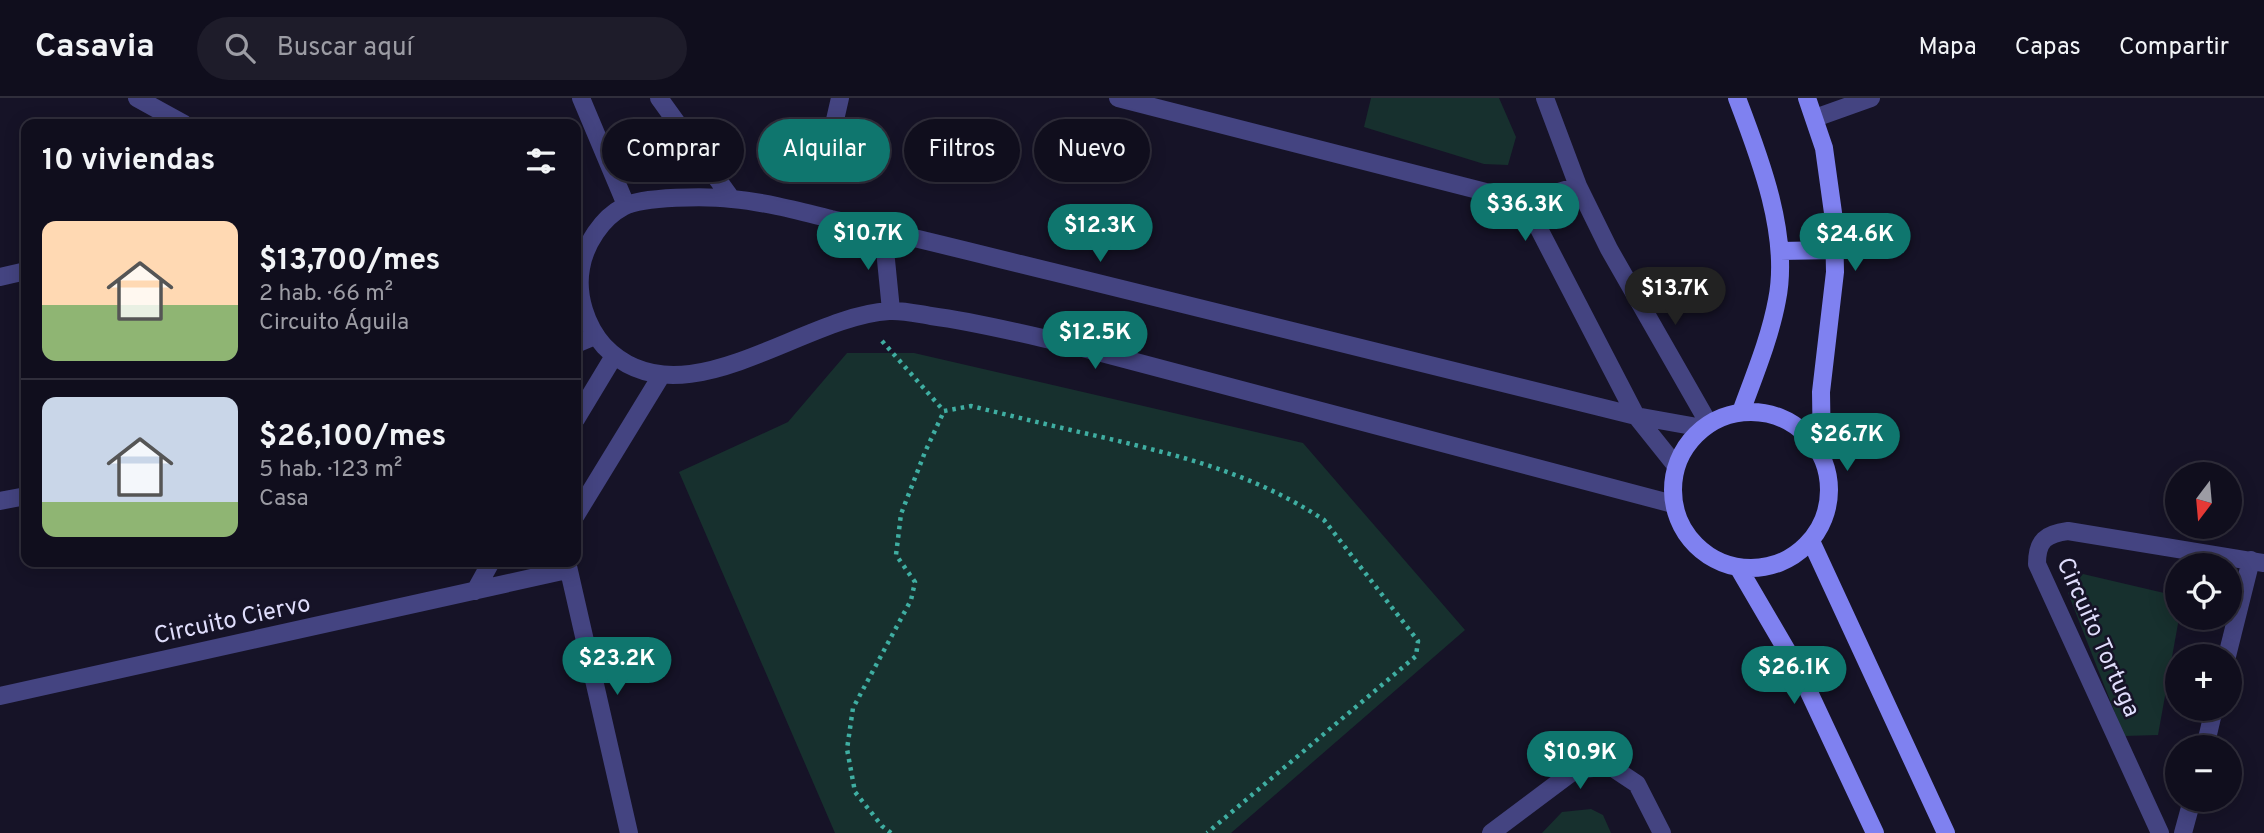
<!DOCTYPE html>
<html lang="es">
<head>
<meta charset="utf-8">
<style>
	body { margin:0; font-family:Overpass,sans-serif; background:#1e1c2a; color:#f1f3f6; height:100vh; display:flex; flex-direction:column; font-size:26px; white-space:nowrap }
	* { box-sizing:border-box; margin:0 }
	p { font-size:23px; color:#9c9ca4 }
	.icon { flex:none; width:38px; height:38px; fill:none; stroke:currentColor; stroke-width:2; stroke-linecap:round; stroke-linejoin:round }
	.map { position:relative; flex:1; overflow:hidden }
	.drawer { position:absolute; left:21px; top:21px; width:560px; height:448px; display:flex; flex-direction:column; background:#100e1d; border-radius:14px; box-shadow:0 4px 18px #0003,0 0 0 2px #302e3b }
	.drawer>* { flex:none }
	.hud { position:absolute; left:602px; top:21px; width:665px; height:63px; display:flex; gap:14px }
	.needle { width:46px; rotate:196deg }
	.controls { position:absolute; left:2165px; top:364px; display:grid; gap:14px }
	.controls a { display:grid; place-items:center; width:77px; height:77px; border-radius:50%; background:#100e1d; box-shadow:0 4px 18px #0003,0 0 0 2px #302e3b; font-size:35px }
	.price { position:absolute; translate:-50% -60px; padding:0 16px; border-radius:24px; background:#0f766e; color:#fff; font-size:23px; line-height:46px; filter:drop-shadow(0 2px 4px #0008) }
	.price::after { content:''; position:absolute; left:50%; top:42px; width:21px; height:16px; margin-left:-10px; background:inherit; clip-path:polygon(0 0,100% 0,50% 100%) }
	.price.current { background:#222; color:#fff }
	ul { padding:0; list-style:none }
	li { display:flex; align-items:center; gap:21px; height:175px; padding:0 21px }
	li+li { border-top:2px solid #302e3b }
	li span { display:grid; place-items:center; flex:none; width:196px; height:140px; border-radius:14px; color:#555 }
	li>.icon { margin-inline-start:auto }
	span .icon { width:84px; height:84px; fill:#fffc; stroke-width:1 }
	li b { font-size:30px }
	h2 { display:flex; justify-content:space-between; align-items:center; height:84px; padding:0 21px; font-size:30px }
	.tag { padding:0 24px; border-radius:32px; background:#100e1d; box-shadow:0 4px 18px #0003,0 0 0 2px #302e3b; font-size:24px; line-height:63px }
	.tag.current { background:#0f766e; color:#fff }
	header { display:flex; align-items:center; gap:42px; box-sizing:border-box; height:98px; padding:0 35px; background:#100e1d; border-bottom:2px solid #302e3b }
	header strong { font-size:33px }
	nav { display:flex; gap:38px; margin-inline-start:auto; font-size:24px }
	.search { width:490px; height:63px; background:#1e1c2a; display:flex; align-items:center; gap:18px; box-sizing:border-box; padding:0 24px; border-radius:38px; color:#9c9ca4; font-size:26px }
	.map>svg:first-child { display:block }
</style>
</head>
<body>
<header>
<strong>Casavia</strong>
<div class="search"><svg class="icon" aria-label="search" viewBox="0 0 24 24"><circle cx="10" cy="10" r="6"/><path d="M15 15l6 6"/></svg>Buscar aquí</div>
<nav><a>Mapa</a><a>Capas</a><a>Compartir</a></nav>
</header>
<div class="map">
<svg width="2264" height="735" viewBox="0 0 2264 735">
	<rect width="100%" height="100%" fill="#161327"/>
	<path fill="#17302e" d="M 1371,0 L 1499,0 L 1516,39 L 1508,67 L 1484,66 L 1364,29 Z
		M 847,255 L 914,255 L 1303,345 L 1465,532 L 1231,735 L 835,735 L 679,374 L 788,324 Z
		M 2083,476 L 2177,498 L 2177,520 L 2179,520 L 2158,637 L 2124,638 L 2068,495 Z
		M 1591,711 L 1603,717 L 1611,735 L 1542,735 L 1562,714 Z"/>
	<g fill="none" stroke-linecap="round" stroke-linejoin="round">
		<path stroke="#3faea2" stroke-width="4.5" stroke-dasharray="3.5 5" stroke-linecap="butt" d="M 882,243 L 944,313
			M 944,313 L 971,308 C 1016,319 1061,330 1106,340 C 1185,359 1254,376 1324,422 L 1418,543 L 1416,558 L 1207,735
			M 891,735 L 882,728 L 855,694 L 847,651 L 853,610 L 911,502 L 915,484 L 896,457 L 901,416 L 925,354 L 944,313"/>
		<path stroke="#444481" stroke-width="18" d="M 137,0 L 184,26
			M 581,0 L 626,107
			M 659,0 L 731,100
			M 1118,0 L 1525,104 L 1578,88
			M 1545,0 L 1578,88 L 1609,151 L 1709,326
			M 1815,20 L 1871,0
			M 832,35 L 840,0
			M 1525,104 L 1636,318 L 1676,368
			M 883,132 L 891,212
			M 0,179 L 26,173
			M 576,246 L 595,238
			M 576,321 L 614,258
			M 0,403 L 26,398
			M 1673,406 L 1064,245 C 1020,235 976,224 931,218 C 918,216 903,212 889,213 C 802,218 680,328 604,248 C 586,228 576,197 581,170 C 585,146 602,120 623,109 C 642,98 709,98 732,101 C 765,104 799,113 831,121 C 906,137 979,156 1053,174 C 1248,222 1442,270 1636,318 L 1703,330
			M 576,417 L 661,278
			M 567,464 L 629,735
			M 475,493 L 491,464
			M 2227,558 L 2251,462
			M 0,598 L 567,472
			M 2205,649 L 2214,611
			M 1491,735 L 1575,672 L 1610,668 L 1637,686 L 1662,735
			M 2160,735 L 2037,466 C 2037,442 2046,436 2068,433 L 2264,465
			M 2183,735 L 2192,702"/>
		<path stroke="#7f81f0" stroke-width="18" d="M 1737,0 C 1760,60 1790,138 1777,202 C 1770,240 1754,278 1741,314
			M 1807,0 L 1824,50 L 1834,122 L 1835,174 L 1821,294 L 1822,359
			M 1780,153 L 1835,152
			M1673 392a78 78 0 1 1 156 0a78 78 0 1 1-156 0Z
			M 1811,443 L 1946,735
			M 1738,469 L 1800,575 L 1875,735"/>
	</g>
	<g text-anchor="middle" stroke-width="5" stroke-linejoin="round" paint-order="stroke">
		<g font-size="24" fill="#dfddfb" stroke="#161327">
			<text transform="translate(232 521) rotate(-12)" y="8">Circuito Ciervo</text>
			<text transform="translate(2099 539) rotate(66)" y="8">Circuito Tortuga</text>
		</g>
	</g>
</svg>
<div class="controls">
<a><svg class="needle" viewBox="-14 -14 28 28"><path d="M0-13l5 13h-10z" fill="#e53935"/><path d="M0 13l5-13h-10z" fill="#9c9ca4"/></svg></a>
<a><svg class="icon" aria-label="locate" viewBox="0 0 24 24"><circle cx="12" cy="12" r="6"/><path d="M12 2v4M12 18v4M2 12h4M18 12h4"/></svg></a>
<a>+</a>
<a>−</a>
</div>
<b class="price" style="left:1525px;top:145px">$36.3K</b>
<b class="price" style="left:1100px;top:166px">$12.3K</b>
<b class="price" style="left:868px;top:174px">$10.7K</b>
<b class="price" style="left:1855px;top:175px">$24.6K</b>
<b class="price current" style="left:1675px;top:229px">$13.7K</b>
<b class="price" style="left:1095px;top:273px">$12.5K</b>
<b class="price" style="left:1847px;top:375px">$26.7K</b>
<b class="price" style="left:617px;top:599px">$23.2K</b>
<b class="price" style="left:1794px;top:608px">$26.1K</b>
<b class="price" style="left:1580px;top:693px">$10.9K</b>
<div class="hud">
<a class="tag">Comprar</a>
<a class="tag current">Alquilar</a>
<a class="tag">Filtros</a>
<a class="tag">Nuevo</a>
</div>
<section class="drawer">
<h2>10 viviendas<svg class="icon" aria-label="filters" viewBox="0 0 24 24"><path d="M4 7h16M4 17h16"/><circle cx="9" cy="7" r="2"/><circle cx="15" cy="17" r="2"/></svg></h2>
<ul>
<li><span style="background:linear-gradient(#ffd9b3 60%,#8fb573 0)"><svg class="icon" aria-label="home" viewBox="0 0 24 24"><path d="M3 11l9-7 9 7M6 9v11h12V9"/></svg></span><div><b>$13,700/mes</b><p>2 hab. · 66 m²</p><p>Circuito Águila</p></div></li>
<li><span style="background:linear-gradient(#c9d6e8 75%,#8fb573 0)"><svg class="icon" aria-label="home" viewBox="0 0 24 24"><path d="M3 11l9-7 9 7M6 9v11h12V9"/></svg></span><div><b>$26,100/mes</b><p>5 hab. · 123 m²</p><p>Casa</p></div></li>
</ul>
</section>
</div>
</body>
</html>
